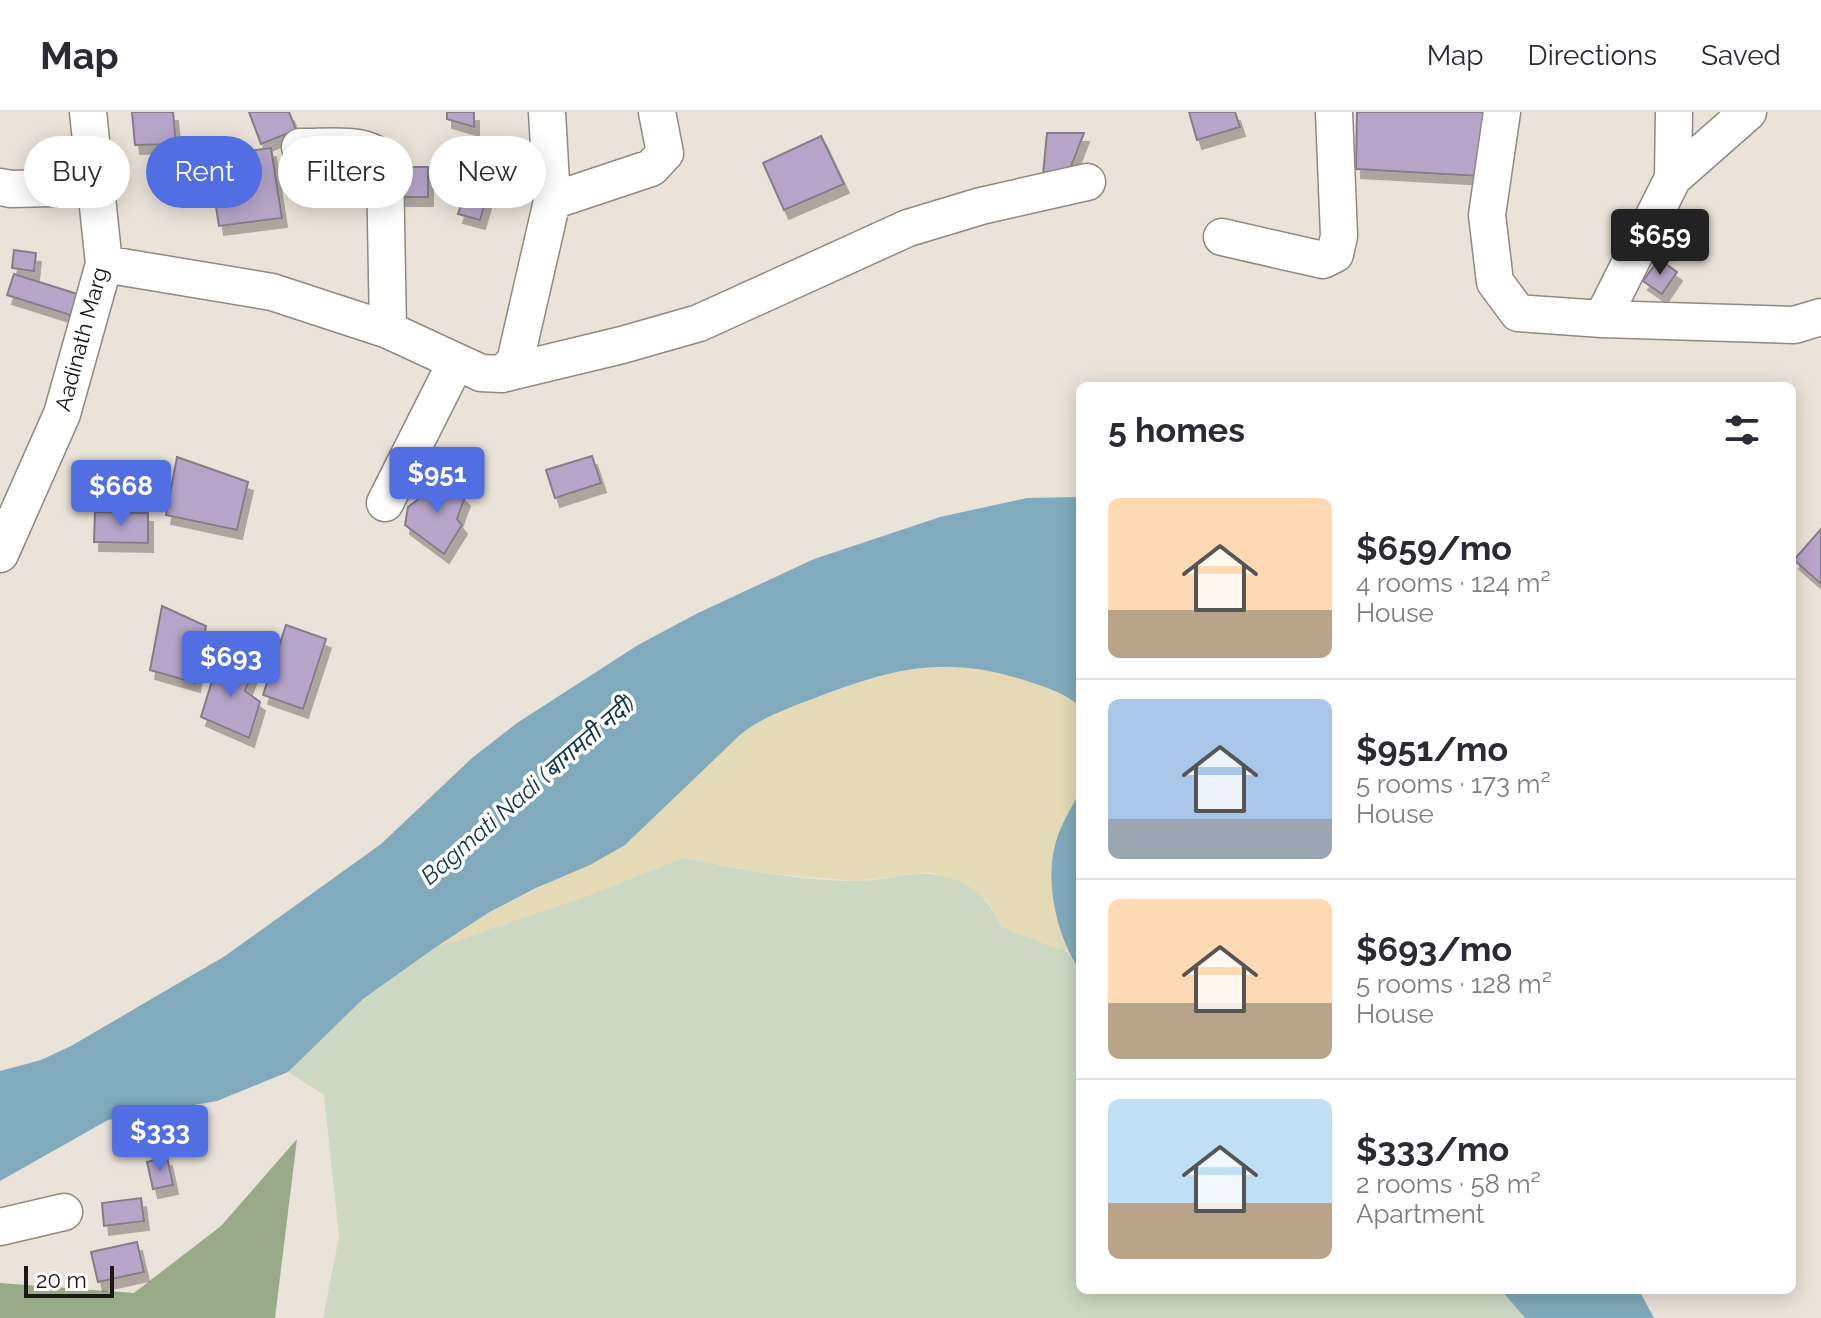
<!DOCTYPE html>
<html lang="en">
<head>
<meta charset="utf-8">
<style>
	body { margin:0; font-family:Raleway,"Noto Sans Devanagari",sans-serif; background:#f2f2f3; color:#2b2b33; height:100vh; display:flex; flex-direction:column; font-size:30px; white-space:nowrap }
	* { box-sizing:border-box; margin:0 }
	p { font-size:26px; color:#7c7c81 }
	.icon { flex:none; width:44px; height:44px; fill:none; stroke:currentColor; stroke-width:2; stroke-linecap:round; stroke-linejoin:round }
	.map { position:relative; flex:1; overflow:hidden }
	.sheet { position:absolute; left:1076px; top:270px; width:720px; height:912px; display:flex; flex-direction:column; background:#fff; border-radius:12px; box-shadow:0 4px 20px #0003 }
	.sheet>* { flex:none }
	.hud { position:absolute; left:24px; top:24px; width:760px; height:72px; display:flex; gap:16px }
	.scale { position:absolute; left:24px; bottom:20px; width:90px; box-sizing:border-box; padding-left:8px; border:4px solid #1a1714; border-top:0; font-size:22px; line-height:28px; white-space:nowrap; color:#1a1714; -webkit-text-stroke:6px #fff; paint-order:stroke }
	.price { position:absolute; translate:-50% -68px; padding:0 18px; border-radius:8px; background:#516ee3; color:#fff; font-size:26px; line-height:52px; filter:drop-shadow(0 2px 4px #0008) }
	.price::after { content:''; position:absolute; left:50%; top:48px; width:24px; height:18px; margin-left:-12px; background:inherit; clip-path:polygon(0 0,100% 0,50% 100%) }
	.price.selected { background:#222; color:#fff }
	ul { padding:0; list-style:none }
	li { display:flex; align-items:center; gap:24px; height:200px; padding:0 32px }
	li+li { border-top:2px solid #e1e1e2 }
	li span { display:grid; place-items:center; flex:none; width:224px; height:160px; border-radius:12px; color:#555 }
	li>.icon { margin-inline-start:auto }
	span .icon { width:96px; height:96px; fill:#fffc; stroke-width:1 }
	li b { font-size:34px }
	h2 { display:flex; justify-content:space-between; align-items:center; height:96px; padding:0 32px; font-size:34px }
	.chip { padding:0 28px; border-radius:36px; background:#fff; box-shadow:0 4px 20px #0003; font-size:28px; line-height:72px }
	.chip.selected { background:#516ee3; color:#fff }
	header { display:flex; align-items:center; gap:48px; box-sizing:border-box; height:112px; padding:0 40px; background:#fff; border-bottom:2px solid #e1e1e2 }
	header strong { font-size:38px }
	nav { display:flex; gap:44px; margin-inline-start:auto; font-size:28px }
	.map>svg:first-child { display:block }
</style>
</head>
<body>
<header>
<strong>Map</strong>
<nav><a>Map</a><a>Directions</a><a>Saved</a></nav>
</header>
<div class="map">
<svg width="1821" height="1206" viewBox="0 0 1821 1206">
	<defs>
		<filter id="shadow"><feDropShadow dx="5" dy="9" stdDeviation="0" flood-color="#0004"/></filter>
	</defs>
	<rect width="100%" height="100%" fill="#eae3d9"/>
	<path fill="#cdd9c2" d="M 683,746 C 739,756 797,769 854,769 C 895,769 921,752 962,770 C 982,778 992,797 1002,815 L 1067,840 L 1080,859 L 1080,1178 L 1501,1178 L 1525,1206 L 323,1206 L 339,1125 L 324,983 L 288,960 L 363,887 L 436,835 L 576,788 Z"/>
	<path fill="#9a8" d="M 297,1027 L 275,1206 L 0,1206 L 0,1171 L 134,1181 L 221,1114 Z"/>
	<path fill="#e4dbb6" d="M 948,553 C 993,559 1045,565 1080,594 L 1080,679 L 1056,727 L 1052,780 L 1067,840 L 1002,815 L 988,789 L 965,771 L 930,760 L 855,769 L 774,762 L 683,746 L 576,788 L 436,835 L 488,801 L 625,733 L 742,621 C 765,604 789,596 815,586 C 860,570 901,556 948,553 Z"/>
	<path fill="#81abbc" d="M 1080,385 L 1080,594 C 1063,580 1045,575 1024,568 C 945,543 895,556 820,584 C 792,595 766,603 742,621 L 625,733 L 590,753 L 536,776 L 488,801 L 436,835 L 363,887 L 288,960 L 217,989 L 108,1008 L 0,1069 L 0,959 L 41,948 L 71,934 L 225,844 L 381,732 L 472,646 L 517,611 L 638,533 L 696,502 L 814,447 L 940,405 L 1027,386 Z
		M 1080,679 L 1080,859 C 1057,825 1044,770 1056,729 C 1061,712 1072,695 1080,679 Z
		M 1501,1178 L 1639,1178 L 1654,1206 L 1525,1206 Z"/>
	<path fill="#b7a6c9" stroke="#837e88" stroke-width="2" filter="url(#shadow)" d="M 132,0 L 173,0 L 176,32 L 135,33 Z
		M 249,0 L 289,0 L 296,18 L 261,32 Z
		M 447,0 L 474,0 L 474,15 L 447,7 Z
		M 1189,0 L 1235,0 L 1240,15 L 1197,28 Z
		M 1357,0 L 1487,0 L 1479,64 L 1356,57 Z
		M 1047,21 L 1084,21 L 1068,62 L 1043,63 Z
		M 821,24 L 844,72 L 784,98 L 763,51 Z
		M 271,36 L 282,106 L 219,114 L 208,44 Z
		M 390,55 L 428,55 L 428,85 L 389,85 Z
		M 470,64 L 491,71 L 480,108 L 458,102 Z
		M 14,138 L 36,141 L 34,159 L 12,156 Z
		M 1659,147 L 1677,160 L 1662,182 L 1643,169 Z
		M 14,162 L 93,187 L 86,208 L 7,183 Z
		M 592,344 L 601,371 L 555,386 L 546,358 Z
		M 177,345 L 248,370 L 237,418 L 166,403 Z
		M 438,360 L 465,385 L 457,407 L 462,413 L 444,442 L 405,413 L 408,395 L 433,376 Z
		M 95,400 L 148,401 L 148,431 L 94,430 Z
		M 1821,417 L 1821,472 L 1794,448 Z
		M 162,494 L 206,514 L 195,571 L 150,558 Z
		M 286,513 L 326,527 L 303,597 L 263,583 Z
		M 219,546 L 254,556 L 245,579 L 260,590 L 249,626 L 201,605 Z
		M 167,1045 L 173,1073 L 153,1077 L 147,1050 Z
		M 141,1086 L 144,1109 L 104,1114 L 102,1091 Z
		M 137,1130 L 144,1160 L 98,1170 L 91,1140 Z"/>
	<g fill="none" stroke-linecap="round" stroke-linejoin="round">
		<g stroke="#908980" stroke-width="39">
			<path id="minor" d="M 547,0 L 552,89
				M 1502,0 L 1487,103 L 1495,170 L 1518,201 L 1602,207
				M 1674,0 L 1673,66 L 1748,0
				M 300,35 C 325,36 374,27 385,54 L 388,218
				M 1673,66 L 1602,207 L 1794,213 L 1821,205
				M 0,75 L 11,77 L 96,75
				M 1222,125 L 1323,148 L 1335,142 L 1339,124 L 1334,0
				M 104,152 L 272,180 L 388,218 L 481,261 L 502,262 L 515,250 L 552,89 L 651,56 L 665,41 L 657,0
				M 502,262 L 622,233 L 699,211 L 908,116 L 981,94 L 1087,70
				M 385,391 L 456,250
				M 0,442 L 62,302 L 104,152 L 88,0
				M 0,1115 L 64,1100"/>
		</g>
		<use href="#minor" stroke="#fff" stroke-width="36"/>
	</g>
	<g text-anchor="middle" stroke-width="7" stroke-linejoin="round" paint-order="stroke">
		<g font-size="22" fill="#1a1714" stroke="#fff">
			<text transform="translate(81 227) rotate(-75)" y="8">Aadinath Marg</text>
		</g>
		<g font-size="24" font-style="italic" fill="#103745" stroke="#fff">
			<text transform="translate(528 678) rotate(-41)" y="8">Bagmati Nadi (बागमती नदी)</text>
		</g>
	</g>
</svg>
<div class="scale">20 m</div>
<b class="price selected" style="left:1660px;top:165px">$659</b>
<b class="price" style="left:437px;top:403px">$951</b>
<b class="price" style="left:121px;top:416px">$668</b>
<b class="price" style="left:231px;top:587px">$693</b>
<b class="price" style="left:160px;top:1061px">$333</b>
<div class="hud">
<a class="chip">Buy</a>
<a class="chip selected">Rent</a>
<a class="chip">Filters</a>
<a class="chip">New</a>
</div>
<section class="sheet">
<h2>5 homes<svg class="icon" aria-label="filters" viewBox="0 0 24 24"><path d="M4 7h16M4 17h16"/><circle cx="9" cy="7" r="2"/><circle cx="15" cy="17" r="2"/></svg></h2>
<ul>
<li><span style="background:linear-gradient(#ffd9b3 70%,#b9a48a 0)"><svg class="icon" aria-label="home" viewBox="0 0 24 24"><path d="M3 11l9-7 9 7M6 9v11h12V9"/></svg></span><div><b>$659/mo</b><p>4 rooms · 124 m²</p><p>House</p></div></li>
<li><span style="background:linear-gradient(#a9c7e8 75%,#9aa5b1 0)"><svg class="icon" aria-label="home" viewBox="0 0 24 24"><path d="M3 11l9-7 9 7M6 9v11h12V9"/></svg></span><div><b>$951/mo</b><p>5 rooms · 173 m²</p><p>House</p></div></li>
<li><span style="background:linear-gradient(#ffd9b3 65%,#b9a48a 0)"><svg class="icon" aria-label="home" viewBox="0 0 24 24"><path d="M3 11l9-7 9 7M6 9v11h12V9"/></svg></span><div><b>$693/mo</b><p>5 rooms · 128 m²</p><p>House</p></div></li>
<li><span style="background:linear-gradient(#bfe0f5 65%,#b9a48a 0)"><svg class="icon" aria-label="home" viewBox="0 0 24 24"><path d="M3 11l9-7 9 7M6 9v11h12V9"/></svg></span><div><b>$333/mo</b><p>2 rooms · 58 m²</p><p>Apartment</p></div></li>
</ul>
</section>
</div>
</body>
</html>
